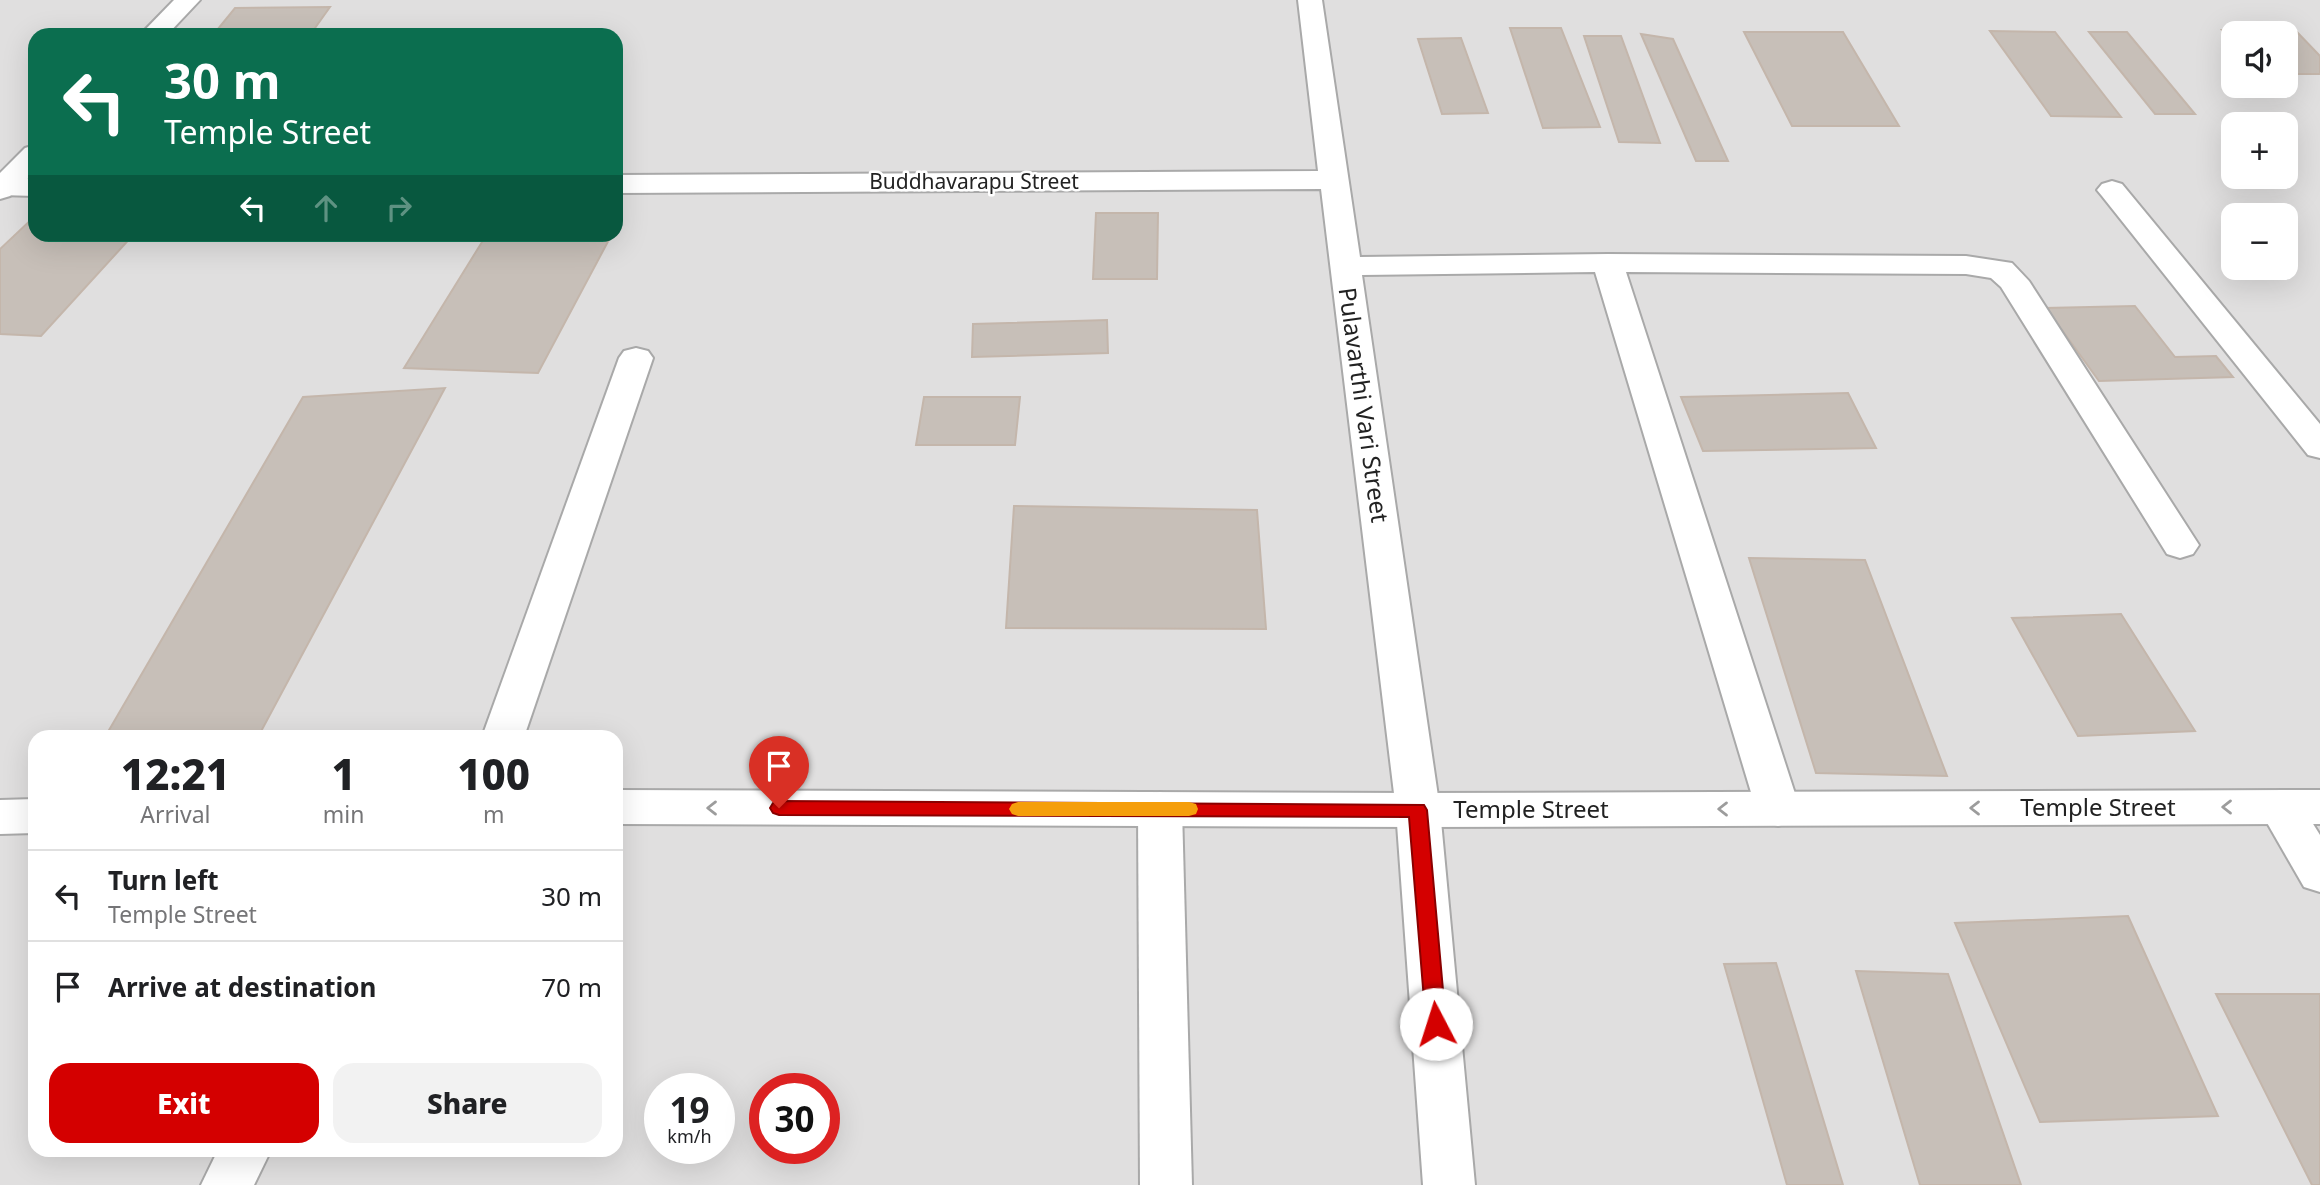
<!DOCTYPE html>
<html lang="en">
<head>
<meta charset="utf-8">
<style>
	body { margin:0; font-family:"Noto Sans",sans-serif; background:#f2f2f2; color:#202124; height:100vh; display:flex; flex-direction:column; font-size:26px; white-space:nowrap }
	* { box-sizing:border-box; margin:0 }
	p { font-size:23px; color:#757577 }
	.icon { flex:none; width:38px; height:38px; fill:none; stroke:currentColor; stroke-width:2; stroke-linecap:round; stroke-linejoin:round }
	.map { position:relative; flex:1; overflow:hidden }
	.drawer { position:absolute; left:28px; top:730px; width:595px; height:427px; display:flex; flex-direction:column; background:#fff; border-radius:21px; box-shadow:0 7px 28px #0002 }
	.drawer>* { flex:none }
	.guide { position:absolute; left:28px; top:28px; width:595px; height:214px; border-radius:21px; box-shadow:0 7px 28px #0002; background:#0b6e4f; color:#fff; overflow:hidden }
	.controls { position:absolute; left:2221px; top:21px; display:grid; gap:14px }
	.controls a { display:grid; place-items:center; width:77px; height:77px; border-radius:14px; background:#fff; box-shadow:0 7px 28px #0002; font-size:35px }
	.speed { position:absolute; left:644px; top:1073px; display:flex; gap:14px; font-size:35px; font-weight:700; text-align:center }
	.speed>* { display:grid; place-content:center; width:91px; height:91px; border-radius:50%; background:#fff; box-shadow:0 7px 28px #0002; line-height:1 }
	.speed small { font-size:18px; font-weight:400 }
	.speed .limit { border:10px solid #d22; background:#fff; color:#111 }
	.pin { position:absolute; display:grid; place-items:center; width:60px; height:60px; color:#fff; margin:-72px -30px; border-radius:50% 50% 50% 0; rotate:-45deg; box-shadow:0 0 7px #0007 }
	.pin .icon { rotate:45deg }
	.me { position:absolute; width:77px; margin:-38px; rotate:355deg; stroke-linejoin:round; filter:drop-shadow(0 0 5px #0008) }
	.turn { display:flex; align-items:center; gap:24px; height:147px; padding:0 21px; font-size:32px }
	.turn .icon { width:91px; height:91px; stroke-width:2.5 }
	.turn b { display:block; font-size:49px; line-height:60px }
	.lanes { display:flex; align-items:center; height:66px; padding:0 21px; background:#0003; justify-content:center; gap:35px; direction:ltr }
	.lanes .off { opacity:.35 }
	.eta { display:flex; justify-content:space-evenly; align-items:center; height:119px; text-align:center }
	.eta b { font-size:42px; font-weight:800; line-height:49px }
	.action { display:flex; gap:14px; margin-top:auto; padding:14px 21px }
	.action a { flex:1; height:80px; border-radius:21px; background:#d40000; color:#fff; font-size:28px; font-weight:800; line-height:80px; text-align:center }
	.action a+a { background:#f2f2f2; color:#202124 }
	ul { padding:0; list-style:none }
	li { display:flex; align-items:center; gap:21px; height:91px; padding:0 21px; border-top:2px solid #e0e0e0 }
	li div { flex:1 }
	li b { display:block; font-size:26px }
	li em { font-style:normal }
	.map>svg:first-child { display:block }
</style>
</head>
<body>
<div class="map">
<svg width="2320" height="1185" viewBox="0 0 2320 1185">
	<rect width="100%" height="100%" fill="#f2efe9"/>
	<path fill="#e0dfdf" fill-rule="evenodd" d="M0,0H2320V1185H0ZM2233,33H2286V86H2233ZM35,35H616V234H35ZM2233,124H2286V177H2233ZM2233,215H2286V268H2233ZM35,737H616V1150H35ZM660,1088H719V1148H660ZM765,1088H824V1148H765Z"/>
	<g fill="#c7bfb8" stroke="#c4b6ab" stroke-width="2">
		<path d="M330,7L310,35H213L235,8Z"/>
		<path d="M1510,28H1561L1600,127L1543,128Z"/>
		<path d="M2222,30L2297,32L2320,56V74H2286V33H2233V43Z"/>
		<path d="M1990,31L2055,32L2121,117L2051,116Z"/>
		<path d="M1744,32H1843L1899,126H1792Z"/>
		<path d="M2089,32H2127L2195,114H2155Z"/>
		<path d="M1641,34L1673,39L1728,161H1696Z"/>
		<path d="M1584,36H1621L1660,143L1619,142Z"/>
		<path d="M1461,38L1488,113L1442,114L1418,39Z"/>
		<path d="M1096,213H1158L1157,279H1093Z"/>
		<path d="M35,216V234H134L41,336L0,334V249Z"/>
		<path d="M487,234H612L538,373L404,368Z"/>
		<path d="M2135,306L2175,357L2216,356L2233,377L2099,381L2046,308Z"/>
		<path d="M1107,320L1108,353L972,357L973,324Z"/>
		<path d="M445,388L258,737H105L303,397Z"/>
		<path d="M1848,393L1876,448L1703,451L1681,397Z"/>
		<path d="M924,397H1020L1015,445H916Z"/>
		<path d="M1014,506L1257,510L1266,629L1006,628Z"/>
		<path d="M1749,558L1865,560L1947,776L1816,773Z"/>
		<path d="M2121,614L2195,731L2078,736L2012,618Z"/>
		<path d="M2128,916L2218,1116L2040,1122L1955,923Z"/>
		<path d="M1776,963L1843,1185H1787L1724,964Z"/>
		<path d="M1856,971L1948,974L2021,1185H1920Z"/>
		<path d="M2216,994H2320V1185H2312Z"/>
	</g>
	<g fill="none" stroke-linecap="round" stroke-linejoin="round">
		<g stroke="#a9a9a9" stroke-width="4">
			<g id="minor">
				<path d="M1298,0H1322L1360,257L1608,254L1966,256L2012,263L2029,281L2199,545L2193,554L2180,558L2167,554L2001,287L1991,278L1966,274L1626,272L1800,809L1793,821L1778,826L1763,821L1756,809L1595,272L1362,275L1440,810L1475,1185H1423L1396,810L1321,189L616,193V175L1318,171Z"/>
				<path d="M35,178V196L0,195V179Z"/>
				<path d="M2112,181L2122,184L2320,424V458L2308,455L2102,196L2097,190L2102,184Z"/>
				<path d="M636,348L648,351L653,358L524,737H482L619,358L624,351Z"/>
				<path d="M2280,790L2295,795L2320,835V892L2304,887L2258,807L2265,795Z"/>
				<path d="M1160,792L1175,797L1182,809L1192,1185H1140L1138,809L1145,797Z"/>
				<path d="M218,1150H271L254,1185H201Z"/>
			</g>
		</g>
		<g stroke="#a9a9a9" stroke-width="4">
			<g id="tertiary">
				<path d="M174,0H200L167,35H140Z"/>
				<path d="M35,145V171L10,196L0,199V173L25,148Z"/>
				<path d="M616,790L1418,793L2320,790V824L1418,827L616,824Z"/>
				<path d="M35,799V833L0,834V800Z"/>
			</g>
		</g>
		<use href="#minor" fill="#fff" fill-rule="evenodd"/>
		<use href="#tertiary" fill="#fff" fill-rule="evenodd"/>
	</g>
	<defs><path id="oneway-chevron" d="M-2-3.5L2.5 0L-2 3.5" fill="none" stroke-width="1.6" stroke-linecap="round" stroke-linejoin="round" transform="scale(1.75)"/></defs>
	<g stroke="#9c9c9c">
		<use href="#oneway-chevron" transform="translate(2227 807) rotate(180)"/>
		<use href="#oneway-chevron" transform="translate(712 808) rotate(-180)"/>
		<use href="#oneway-chevron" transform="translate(1975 808) rotate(180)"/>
		<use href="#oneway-chevron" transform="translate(1723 809) rotate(180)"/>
	</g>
	<path fill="#d40000" stroke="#8a0000" stroke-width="2" d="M779,801L1424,805L1427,810L1446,1024L1443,1030L1436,1033L1429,1030L1426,1024L1409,817L779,815L773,813L770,808L773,803Z"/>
	<path fill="#f59e0b" d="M1018,802H1189L1196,804L1198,809L1196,814L1189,816H1018L1012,814L1009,809L1012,804Z"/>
	<g text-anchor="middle" stroke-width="5" stroke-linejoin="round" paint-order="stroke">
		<g font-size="21" fill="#222" stroke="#fff">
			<text x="974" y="189">Buddhavarapu Street</text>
		</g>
		<g font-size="24" fill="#222" stroke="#fff">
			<text transform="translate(1363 405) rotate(82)" y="8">Pulavarthi Vari Street</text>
			<text x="2098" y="816">Temple Street</text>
			<text x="1531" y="818">Temple Street</text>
		</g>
	</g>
</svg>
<div class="controls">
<a><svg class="icon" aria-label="sound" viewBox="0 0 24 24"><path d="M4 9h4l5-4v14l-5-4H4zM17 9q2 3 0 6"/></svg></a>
<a>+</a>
<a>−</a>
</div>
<div class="speed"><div>19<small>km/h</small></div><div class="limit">30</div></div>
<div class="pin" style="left:779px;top:808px;background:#d93025"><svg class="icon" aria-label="arrive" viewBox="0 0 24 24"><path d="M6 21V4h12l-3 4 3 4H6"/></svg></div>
<svg class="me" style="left:1436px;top:1024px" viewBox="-20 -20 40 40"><circle r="19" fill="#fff"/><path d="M0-13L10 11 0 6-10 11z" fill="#d40000"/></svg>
<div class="guide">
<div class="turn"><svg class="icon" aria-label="left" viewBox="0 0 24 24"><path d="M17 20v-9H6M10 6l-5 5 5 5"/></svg><div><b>30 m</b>Temple Street</div></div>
<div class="lanes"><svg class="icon" aria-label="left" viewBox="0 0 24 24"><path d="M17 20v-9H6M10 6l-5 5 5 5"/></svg><svg class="icon off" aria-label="ahead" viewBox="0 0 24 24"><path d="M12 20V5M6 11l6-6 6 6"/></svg><svg class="icon off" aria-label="right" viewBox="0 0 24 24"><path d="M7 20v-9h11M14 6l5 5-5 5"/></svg></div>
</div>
<section class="drawer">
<div class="eta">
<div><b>12:21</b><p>Arrival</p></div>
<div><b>1</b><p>min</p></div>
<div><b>100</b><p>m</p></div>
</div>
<ul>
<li><svg class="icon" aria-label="left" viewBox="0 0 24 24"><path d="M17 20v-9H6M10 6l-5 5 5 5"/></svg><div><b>Turn left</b><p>Temple Street</p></div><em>30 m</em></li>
<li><svg class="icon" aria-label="arrive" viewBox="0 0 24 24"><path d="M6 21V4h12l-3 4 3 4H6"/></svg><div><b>Arrive at destination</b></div><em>70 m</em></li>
</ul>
<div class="action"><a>Exit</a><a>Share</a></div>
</section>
</div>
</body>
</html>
